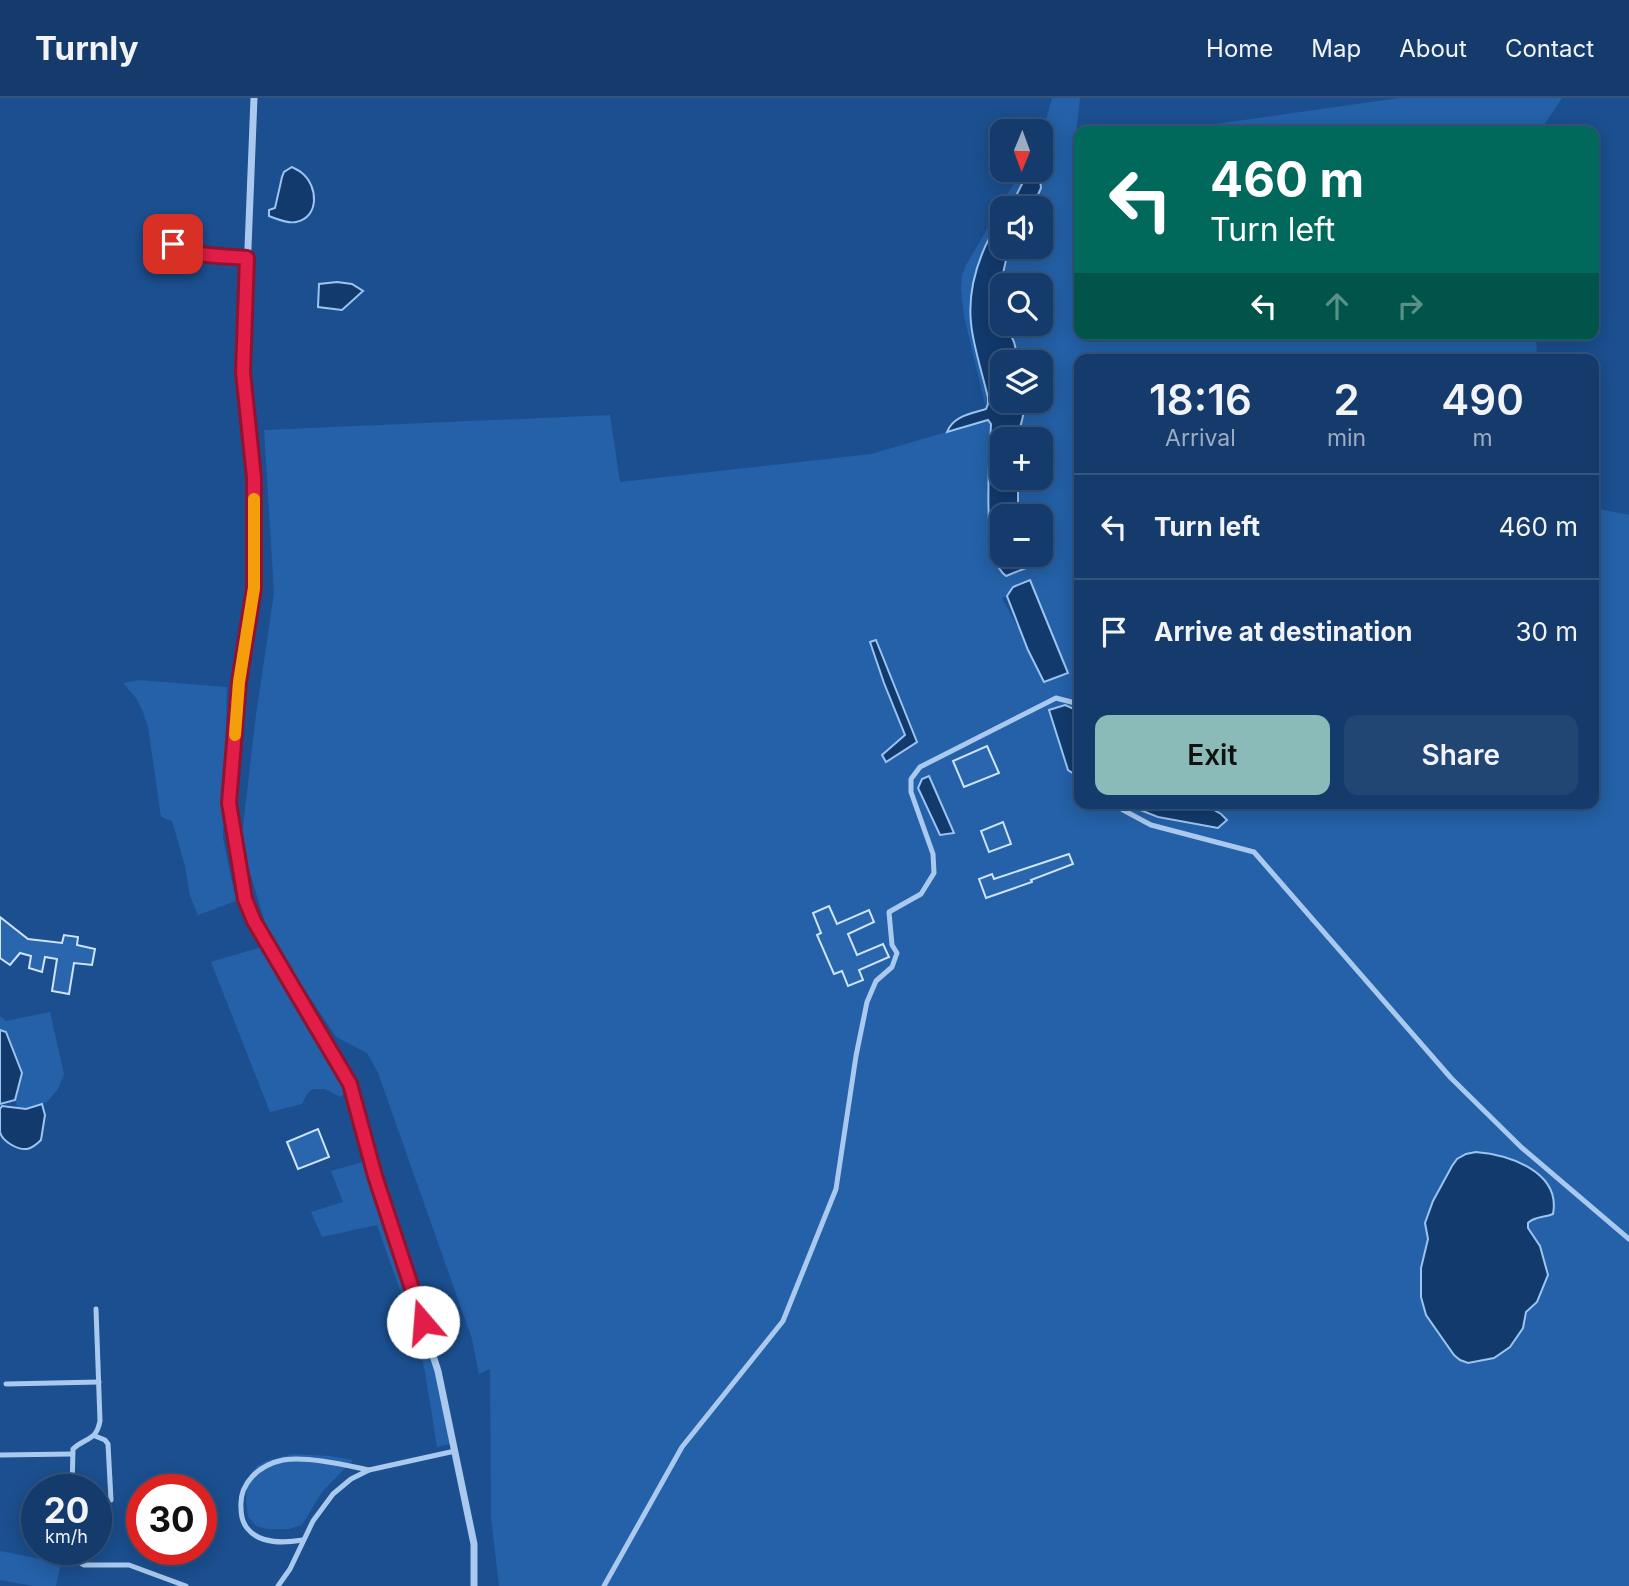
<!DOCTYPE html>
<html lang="en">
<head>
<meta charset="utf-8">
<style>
	body { margin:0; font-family:Inter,sans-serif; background:#214673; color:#f1f3f6; height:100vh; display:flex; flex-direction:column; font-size:26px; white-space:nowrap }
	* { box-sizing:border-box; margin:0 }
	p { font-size:23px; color:#9dadc1 }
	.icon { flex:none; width:38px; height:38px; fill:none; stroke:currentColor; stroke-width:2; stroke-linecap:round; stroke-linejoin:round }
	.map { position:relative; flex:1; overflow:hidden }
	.details { position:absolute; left:1074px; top:256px; width:525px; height:455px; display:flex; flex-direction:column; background:#143b6b; border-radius:14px; box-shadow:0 4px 18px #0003,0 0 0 2px #33557e }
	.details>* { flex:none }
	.guide { position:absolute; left:1074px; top:28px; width:525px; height:214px; border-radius:14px; box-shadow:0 4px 18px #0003,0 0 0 2px #33557e; background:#00695c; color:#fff; overflow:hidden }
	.needle { width:46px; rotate:181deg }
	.fabs { position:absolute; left:990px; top:21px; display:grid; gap:14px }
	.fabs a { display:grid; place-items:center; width:63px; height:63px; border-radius:14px; background:#143b6b; box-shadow:0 4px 18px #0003,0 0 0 2px #33557e; font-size:35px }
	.speed { position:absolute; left:21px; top:1376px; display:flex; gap:14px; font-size:35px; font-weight:700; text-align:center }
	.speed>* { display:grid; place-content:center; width:91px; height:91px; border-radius:50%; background:#143b6b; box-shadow:0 4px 18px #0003,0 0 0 2px #33557e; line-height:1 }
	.speed small { font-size:18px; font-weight:400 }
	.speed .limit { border:10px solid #d22; background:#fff; color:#111 }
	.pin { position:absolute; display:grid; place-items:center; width:60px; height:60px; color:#fff; margin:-30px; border-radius:14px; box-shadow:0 4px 10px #0006 }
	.me { position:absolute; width:77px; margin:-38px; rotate:342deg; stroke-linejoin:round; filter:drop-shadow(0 0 5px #0008) }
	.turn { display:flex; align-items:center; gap:24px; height:147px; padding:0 21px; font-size:32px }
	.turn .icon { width:91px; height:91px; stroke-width:2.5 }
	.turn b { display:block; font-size:49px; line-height:60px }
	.lanes { display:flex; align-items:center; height:66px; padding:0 21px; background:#0003; justify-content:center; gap:35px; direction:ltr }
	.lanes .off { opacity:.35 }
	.eta { display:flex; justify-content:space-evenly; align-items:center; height:119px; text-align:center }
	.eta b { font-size:42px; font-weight:600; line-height:49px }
	.action { display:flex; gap:14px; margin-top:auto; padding:14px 21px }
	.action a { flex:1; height:80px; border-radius:14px; background:#8bbbb9; color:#111; font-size:28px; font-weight:600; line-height:80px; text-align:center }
	.action a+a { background:#214673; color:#f1f3f6 }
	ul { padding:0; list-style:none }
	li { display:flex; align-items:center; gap:21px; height:105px; padding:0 21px; border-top:2px solid #33557e }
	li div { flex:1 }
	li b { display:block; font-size:26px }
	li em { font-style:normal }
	header { display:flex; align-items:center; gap:42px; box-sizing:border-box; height:98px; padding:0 35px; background:#143b6b; border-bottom:2px solid #33557e }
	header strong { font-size:33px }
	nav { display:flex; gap:38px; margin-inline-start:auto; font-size:24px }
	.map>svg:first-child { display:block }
</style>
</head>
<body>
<header>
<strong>Turnly</strong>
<nav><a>Home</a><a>Map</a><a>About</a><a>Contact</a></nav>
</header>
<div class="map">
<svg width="1629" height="1488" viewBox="0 0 1629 1488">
	<rect width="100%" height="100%" fill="#1b4f8f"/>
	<g fill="#2461a8" fill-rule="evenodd">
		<path d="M1052,0H1080L1076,36L1072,46H1080V236H1536L1537,261H1080V705H1594V410L1629,417V1488H499L491,1420L490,1271L479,1276L472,1241L378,975L367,955L336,939L269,838L241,745L256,617L274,495L264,332L610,317L620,384L871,356L988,322L991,326L988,412L994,458L1026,470L1024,457H1041V418H1018V380H1041V341H1018C1019,327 1026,317 1024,303H1041V264H1019L1014,244L1006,226H1041V187H1003V213L1001,184L1009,149H1041V110H1032L1041,90L1029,72L1017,96L1007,110H1003V116C984,149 966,185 971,225C973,248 983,276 988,300V306L986,311L964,218L961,192L962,177L966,167L1022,72H1041V33L1046,22ZM1030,483L1068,575L1047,583L1002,500L1007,498L1013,489Z"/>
		<path d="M1399,0H1562L1540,33H1166Z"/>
		<path d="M139,582L227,589L223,740L236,803L198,817L190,798L185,768L172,723L161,719L148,629L143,614L136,600L123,585Z"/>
		<path d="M261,849L343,990L345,995L340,999L325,991H312L307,996L302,1006L270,1014L211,864Z"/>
		<path d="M50,914L64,976L58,991L47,1004L26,1011L17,1009L15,1002L22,975L7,934L0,932V918L6,923Z"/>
		<path d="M369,1062L442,1287L451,1346L437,1349L425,1274L417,1240L377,1127L322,1139L311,1114L343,1104L331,1073Z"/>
		<path d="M293,1356L330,1358L353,1362L322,1394L302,1427L289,1431H267L256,1428L248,1419L246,1403L247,1382L257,1368L266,1363Z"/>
		<path d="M0,1453L61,1465L56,1488H33L0,1482Z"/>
	</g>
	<g fill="#123a6d" stroke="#9cc4f0" stroke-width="2">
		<path d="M292,69C295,71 299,72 302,75C318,88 320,119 296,124C288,126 277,121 269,118V112L275,110L282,79L284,74Z"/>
		<path d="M1029,72L1040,81L1041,90L1032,110H1007L1017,96Z"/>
		<path d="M1003,116V149H1009L1001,184L1003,226H1006L1014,244L1019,264H1003V303H1024C1026,317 1019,327 1018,341H1003V380H1018V418H1003V457H1024L1026,470L1006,478C980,460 990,356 991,326L988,322L947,334C953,318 970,316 986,311L988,306V300C983,277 973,248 971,225C967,186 983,147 1003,116Z"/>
		<path d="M337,184L352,186L363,193L342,212L318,209L319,186Z"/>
		<path d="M1030,482L1068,575L1044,584L1028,552L1007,498L1013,489Z"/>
		<path d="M876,542L917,644L886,664L882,657L905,637L884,585L870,544Z"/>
		<path d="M1065,607L1074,611L1080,627V675L1074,676L1068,672L1049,612Z"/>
		<path d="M929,678L954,735L940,737L918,690L922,681Z"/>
		<path d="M1128,705H1202L1221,716L1227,722L1218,730L1158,719L1130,708Z"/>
		<path d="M0,932L6,934L22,975L15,1002L0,1006Z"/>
		<path d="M42,1006L45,1017L41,1042C37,1046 32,1050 27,1051C17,1052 2,1043 0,1034C0,1027 0,1018 0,1011L2,1008L26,1011Z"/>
		<path d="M1476,1054C1510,1057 1561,1074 1553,1116C1544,1120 1535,1118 1528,1125V1130L1540,1148L1548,1177L1537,1204L1526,1214L1523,1230L1510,1249L1494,1260L1468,1265L1460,1262L1454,1257L1426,1217L1421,1199V1170L1428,1141L1425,1125L1433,1103L1452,1068L1457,1061L1466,1056Z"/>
	</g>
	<g fill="#2a66ad" stroke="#cfe3fa" stroke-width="2">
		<path d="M987,648L999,675L964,689L953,663Z"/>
		<path d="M1003,724L1011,746L989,754L981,733Z"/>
		<path d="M1069,756L1073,766L1031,782L1032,784L986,800L979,781L992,776L994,781Z"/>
		<path d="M829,808L837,826L869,812L874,824L848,836L857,857L883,846L889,859L859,872L863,882L848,888L842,873L834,876L817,837L821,835L813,815Z"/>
		<path d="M0,819L28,841L62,845L64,837L78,839L77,847L95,851L92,867L74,865L69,896L52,893L57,861L45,859L42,874L29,870L31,858L20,855L10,867L0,860Z"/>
		<path d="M318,1031L329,1059L298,1071L287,1044Z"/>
	</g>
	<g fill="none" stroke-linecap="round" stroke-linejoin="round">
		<g stroke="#a9c9ee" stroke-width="5">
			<path d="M165,139L180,152L195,155L248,160"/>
			<path d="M1117,705L1123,712L1151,727L1254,754L1451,980L1521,1049L1629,1141"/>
			<path d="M6,1286L99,1284"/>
			<path d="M95,1338L105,1342L108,1346L111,1402"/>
			<path d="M0,1357L72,1356"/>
			<path d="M72,1391L73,1351C85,1339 96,1344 100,1323L96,1211"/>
			<path d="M303,1442C285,1445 260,1447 247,1430C243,1425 241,1417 241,1410C239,1385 259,1367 283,1362C307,1358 345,1367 369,1372"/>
			<path d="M73,1451C74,1459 76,1463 84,1467H129L186,1488"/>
			<path d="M278,1488L290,1471L313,1423L333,1396L351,1381L369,1372L455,1353"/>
			<path d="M604,1488L682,1349L783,1223L836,1091L856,958L867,904L876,883L892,869L897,855L892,847L889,814L921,796L934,775L933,756L911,694V681L920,669L1056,600L1079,606L1080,609"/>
		</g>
		<path stroke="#a9c9ee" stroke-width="7" d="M254,0L243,274L254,380V490L239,584L229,705L245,801L254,823L350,986L375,1078L438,1273L474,1446V1488"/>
	</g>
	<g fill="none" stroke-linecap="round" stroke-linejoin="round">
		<g stroke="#92132f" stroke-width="18">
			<path id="route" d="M173,146C191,159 225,158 247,160L243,274L254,380V490L239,584L229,705L245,801L254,823L350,986L375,1078L423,1224"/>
		</g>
		<use href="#route" stroke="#e11d48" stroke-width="12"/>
		<path stroke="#f59e0b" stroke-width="12" d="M235,637L239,584L254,490V401"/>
	</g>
</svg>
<div class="fabs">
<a><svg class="needle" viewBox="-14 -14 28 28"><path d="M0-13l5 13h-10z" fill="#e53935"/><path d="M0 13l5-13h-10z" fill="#9dadc1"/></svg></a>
<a><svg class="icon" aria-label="sound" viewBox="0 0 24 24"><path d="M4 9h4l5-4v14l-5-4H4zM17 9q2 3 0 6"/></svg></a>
<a><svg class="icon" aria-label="search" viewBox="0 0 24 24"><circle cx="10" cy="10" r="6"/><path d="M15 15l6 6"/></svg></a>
<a><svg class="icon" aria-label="layers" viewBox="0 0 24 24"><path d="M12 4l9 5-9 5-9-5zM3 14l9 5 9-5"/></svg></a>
<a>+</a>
<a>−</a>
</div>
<div class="speed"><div>20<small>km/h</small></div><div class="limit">30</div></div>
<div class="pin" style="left:173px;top:146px;background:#d93025"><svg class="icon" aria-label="arrive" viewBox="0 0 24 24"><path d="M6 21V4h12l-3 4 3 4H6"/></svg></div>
<svg class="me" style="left:423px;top:1224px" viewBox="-20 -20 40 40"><circle r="19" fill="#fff"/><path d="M0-13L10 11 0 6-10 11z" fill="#e11d48"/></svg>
<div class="guide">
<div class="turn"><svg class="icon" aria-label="left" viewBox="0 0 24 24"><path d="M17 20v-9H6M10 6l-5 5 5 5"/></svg><div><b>460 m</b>Turn left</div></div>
<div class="lanes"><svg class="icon" aria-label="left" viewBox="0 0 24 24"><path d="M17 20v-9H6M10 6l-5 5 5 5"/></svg><svg class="icon off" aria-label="ahead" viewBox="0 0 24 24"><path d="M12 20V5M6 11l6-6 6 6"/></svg><svg class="icon off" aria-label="right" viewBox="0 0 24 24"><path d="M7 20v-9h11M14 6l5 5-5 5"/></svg></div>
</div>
<section class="details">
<div class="eta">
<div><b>18:16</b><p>Arrival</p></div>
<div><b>2</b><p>min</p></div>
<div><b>490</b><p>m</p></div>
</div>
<ul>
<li><svg class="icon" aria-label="left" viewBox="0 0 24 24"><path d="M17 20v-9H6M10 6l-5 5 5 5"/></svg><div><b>Turn left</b></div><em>460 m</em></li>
<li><svg class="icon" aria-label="arrive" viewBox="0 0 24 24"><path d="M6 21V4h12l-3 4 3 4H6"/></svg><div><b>Arrive at destination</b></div><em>30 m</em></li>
</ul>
<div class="action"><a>Exit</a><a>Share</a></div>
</section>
</div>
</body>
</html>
